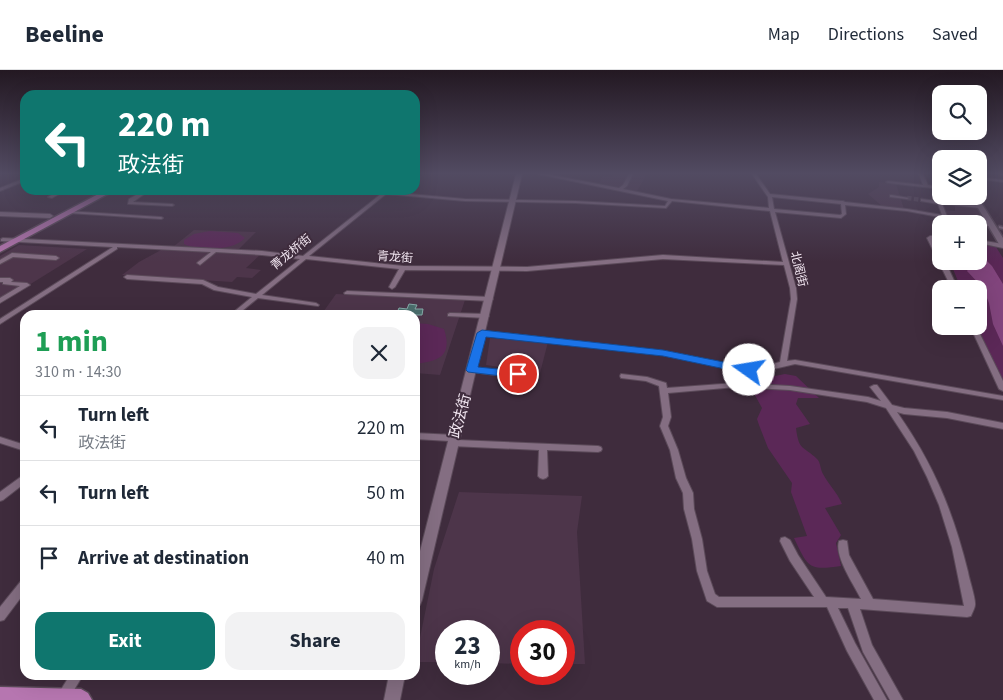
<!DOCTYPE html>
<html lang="en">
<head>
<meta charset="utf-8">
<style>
	body { margin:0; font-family:"Source Sans 3","Noto Sans SC",sans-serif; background:#f2f2f3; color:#1f2937; height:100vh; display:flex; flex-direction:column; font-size:19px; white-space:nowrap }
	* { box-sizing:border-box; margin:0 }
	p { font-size:16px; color:#747a83 }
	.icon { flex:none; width:28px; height:28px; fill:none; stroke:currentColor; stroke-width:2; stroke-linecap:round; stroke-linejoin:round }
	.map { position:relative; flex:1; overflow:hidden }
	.drawer { position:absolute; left:20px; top:240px; width:400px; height:370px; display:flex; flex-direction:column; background:#fff; border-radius:15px; box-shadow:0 5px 20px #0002 }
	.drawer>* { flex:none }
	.banner { position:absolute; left:20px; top:20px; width:400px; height:105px; border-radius:15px; box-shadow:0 5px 20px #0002; background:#0f766e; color:#fff; overflow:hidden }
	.buttons { position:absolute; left:932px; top:15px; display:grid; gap:10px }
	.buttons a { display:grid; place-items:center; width:55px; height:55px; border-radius:10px; background:#fff; box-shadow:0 5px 20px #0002; font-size:25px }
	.speed { position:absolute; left:435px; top:550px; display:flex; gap:10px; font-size:25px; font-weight:700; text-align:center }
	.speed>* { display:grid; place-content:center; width:65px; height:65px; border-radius:50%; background:#fff; box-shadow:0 5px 20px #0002; line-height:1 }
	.speed small { font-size:12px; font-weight:400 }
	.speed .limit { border:8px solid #d22; background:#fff; color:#111 }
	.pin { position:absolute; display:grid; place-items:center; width:42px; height:42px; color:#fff; margin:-21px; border:2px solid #fff; border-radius:50%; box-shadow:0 1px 5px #0007 }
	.me { position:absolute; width:55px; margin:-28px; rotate:283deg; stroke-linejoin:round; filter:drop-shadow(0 0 4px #0008) }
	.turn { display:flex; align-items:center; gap:18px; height:105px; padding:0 15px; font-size:22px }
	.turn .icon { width:65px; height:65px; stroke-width:2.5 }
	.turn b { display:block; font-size:35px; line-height:42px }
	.round { display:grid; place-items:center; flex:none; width:52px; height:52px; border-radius:15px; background:#f2f2f3 }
	.head { display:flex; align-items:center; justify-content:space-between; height:85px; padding:0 15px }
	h1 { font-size:30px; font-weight:700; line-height:38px; color:#1e9e55 }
	.button { display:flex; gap:10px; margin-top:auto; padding:10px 15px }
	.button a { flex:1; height:58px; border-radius:15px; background:#0f766e; color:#fff; font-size:20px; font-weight:700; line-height:58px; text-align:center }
	.button a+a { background:#f2f2f3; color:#1f2937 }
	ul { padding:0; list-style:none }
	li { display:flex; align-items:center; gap:15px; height:65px; padding:0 15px; border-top:1px solid #e0e1e3 }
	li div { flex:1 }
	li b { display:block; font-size:19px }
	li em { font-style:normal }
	header { display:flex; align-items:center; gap:30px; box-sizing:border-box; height:70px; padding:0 25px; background:#fff; border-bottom:1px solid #e0e1e3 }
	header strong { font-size:24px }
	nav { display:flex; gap:28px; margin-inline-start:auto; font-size:18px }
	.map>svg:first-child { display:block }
</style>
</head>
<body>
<header>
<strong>Beeline</strong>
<nav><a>Map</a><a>Directions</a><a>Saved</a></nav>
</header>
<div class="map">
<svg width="1003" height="630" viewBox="0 0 1003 630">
	<rect width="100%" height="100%" fill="#3f2c3d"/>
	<g fill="#4d354a">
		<path d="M614,104H647L637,121L599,113L603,106L612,107Z"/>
		<path d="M879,112L896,114L904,139L882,136L868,124L879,117Z"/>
		<path d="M955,135L976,138L983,148L974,150L948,146L944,140L955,141Z"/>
		<path d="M194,160L256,162L238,180L173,177Z"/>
		<path d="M19,175L87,179L0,233V186Z"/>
		<path d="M161,180L260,185L246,198L261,200L252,208L237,207L232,212L122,205L139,192Z"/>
		<path d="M336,224L465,230L440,305L415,303V245H321Z"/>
		<path d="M490,268L548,272L540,303L486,295Z"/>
		<path d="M459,422L582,426L577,462L585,594H564V561H521V594L489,593V561H446V592H415L434,499Z"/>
	</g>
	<g fill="#5b2857">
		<path d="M210,161L238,163L245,168C234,181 198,181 184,174V170L194,164Z"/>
		<path d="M979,174L996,177L1003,188V313L976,256H979V219H960C959,209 952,201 951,191H979Z"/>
		<path d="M415,253L428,254L444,259C453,287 438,291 415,294Z"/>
		<path d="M785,304L796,306L819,328H798L796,334L810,354L796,358C799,382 803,375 817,389C821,393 820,399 823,404C829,415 837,422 842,434L825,438L841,465L836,473L841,496C808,501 808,497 794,468L807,466L791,422L792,413L768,378L759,355L757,349L762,338L746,309L747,306L759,309Z"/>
	</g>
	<path fill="#82457d" d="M979,183L992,196L1003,214V286V276L993,254L989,233L983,218L967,201L970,197L968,191H979Z"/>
	<path fill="#4a6d6c" stroke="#85aaa8" d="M409,234L417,235L415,239H423L422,245H396L399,238L407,239Z"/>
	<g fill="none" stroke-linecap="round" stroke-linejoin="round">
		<path stroke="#5a4858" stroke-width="4.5" stroke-dasharray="4.5 2.5" stroke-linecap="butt" d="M907,128L923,130"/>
		<g stroke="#5b4a59" stroke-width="3">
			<path id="pedestrian" d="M999,156L1003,157V159L999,158Z"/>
		</g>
		<g stroke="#5b4a59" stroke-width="2">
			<g id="minor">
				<path d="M538,104H546L619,118L623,115L629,104H633L627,116L623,119L671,129L769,138L768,127L752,104H756L770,124L841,131H843L845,132L907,139L942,145L938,134L921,131V129L982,136V138H980L942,134L947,146L992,155H994V157L907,141L845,135L846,144L841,148L775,142L796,218L797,229L787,291L795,290L1003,326V330L795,294L761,302H749L663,285L482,265L479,263L482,261L663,281L749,298L761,297L780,292L791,229L790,218L784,195L663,189L527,201L405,200L395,217L392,219L389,217L399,199L306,189L262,225L316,233L319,235L318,236L258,228L237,245H230L252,227L214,220L202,214L127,209L124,207L127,205L203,210L218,217L256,224L300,189L262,185L216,182L200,195L197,193L198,192L211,182L117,177V179L0,254V249L113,177L1,171V169L3,168L262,181L303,186L381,124L352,121L350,120L384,122L388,120V122L465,129L575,131L665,136L668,131ZM386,124L465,131L575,133L666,138L672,131L770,141L783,192L663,185L527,197L403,196L309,186ZM772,127L841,134L842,144L840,145L774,139Z"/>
				<path d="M919,104H923L928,115L941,117V119L888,113L886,112L888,111L923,115Z"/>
				<path d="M1000,104H1003V105H1001Z"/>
				<path d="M979,107L1003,110V112L979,109Z"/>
				<path d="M25,108V111L0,121V118Z"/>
				<path d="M61,120H66L52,128L48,127Z"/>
				<path d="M145,120H150L133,132L172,134L174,135L172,136L128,134L129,129Z"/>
				<path d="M892,125L909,128L907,129L890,127V125Z"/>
				<path d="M67,141L161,147L163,148L161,149L69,143H67Z"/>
				<path d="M941,165V168L933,169L941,185V191H945L958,219H952L927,168L930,166Z"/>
				<path d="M979,170L1003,174V178L979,173Z"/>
				<path d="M12,183L56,186L59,188L56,190L13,187L0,194V190Z"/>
				<path d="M0,208H10L13,210L11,212L27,213L30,215L0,233V228L20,216L3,214V212H0Z"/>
				<path d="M347,221L490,227L493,229L490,231L345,224L344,223Z"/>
				<path d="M450,243L486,244L489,246L486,248L448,246V244Z"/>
				<path d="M970,256H976L1003,311V321L999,319Z"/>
				<path d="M469,298L503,302L534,303L538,305L534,307L503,306L472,302H469L468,300Z"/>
				<path d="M621,304L647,307L666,313L667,318L736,313L790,316L868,327L881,331L870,317L874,315H877L892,335L904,338L947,342L1003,353V359L947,348L904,344L897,342C933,393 953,441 968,502C969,509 976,529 975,535C975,538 972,543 971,546L967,547L860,539L872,575L903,630H890L863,582L848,538H838L855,573L887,630H874L847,581L827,537H717L707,531L697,501L692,469L684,439L683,423L676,408L670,380L660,356L663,347L659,316L646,311L621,308L620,306ZM736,317L790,320L867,332L886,338L914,381L927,407L939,435L952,477L964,536L873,529L849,485L847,471L843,470L839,471C834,486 854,515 861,529L826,527L798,485L790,470L785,467L781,468L780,471L790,491L814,527H719L715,524L707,501L702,469L694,439L693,423L686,408L678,380L668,356L671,347L668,323Z"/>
				<path d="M415,363L454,365L457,366L458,368L457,370L598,376L601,377L602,379L601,381L598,382L547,380L548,406L546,408L543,409L540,408L538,406L539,380L452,376L449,375L448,373L450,371L415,369Z"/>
				<path d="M0,367L25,375V381L0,373Z"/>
				<path d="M25,405V413L3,430L0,431V422L22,406Z"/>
				<path d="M25,509V522L4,550L0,551V537L21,511Z"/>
				<path d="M70,605H83L68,630H58L57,626Z"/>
			</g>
		</g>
		<g stroke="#5b4a59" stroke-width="2">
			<g id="tertiary">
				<path d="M516,104H522L422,530L420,535L415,537V501Z"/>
				<path d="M0,142L50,144L53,146L50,148L0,146Z"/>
				<path d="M389,605H405L400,630H384Z"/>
			</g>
		</g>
		<g stroke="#5b4a59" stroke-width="3">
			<path id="secondary" d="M971,126H977L1003,168V176L999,174Z"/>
		</g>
		<g stroke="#5b4a59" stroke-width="3">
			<g id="primary">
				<path d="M106,120H115L0,182V176Z"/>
				<path d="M0,617L81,619L88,623L92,630H0Z"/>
			</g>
		</g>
		<use href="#pedestrian" fill="#846e82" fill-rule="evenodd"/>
		<use href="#minor" fill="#846e82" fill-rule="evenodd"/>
		<use href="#tertiary" fill="#846e82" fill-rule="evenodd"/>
		<use href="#secondary" fill="#846e82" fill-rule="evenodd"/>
		<use href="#primary" fill="#b676b0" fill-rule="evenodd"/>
	</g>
	<linearGradient id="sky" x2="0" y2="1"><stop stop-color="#231822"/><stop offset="0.54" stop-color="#524b62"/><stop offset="1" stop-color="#524b62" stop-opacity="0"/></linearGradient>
	<rect width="1003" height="192" fill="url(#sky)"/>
	<path fill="#1a73e8" stroke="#114b97" d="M482,260L663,280L749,297L754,300L749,304L663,286L486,267L478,297L518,301L524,304L518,308L468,302L466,300L477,263Z"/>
	<g text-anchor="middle" stroke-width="4" stroke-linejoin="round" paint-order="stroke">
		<g font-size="12" fill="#f1e5f0" stroke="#3f2c3d">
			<text transform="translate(291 182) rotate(-39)" y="4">青龙桥街</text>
			<text transform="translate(395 187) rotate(4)" y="4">青龙街</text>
			<text transform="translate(799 199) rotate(76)" y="4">北阁街</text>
		</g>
		<g font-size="15" fill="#f1e5f0" stroke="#3f2c3d">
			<text transform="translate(460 346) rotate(-75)" y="5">政法街</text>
		</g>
	</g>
</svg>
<div class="buttons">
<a><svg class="icon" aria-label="search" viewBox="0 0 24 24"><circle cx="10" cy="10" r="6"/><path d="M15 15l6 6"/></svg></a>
<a><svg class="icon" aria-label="layers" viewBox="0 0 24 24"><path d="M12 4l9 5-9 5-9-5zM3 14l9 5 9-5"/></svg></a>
<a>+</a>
<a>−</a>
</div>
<div class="speed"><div>23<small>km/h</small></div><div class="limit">30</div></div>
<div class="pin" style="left:518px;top:304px;background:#d93025"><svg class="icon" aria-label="arrive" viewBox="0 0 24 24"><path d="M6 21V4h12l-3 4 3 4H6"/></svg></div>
<svg class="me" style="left:749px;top:300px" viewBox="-20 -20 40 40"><circle r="19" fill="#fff"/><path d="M0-13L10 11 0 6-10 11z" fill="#1a73e8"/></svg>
<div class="banner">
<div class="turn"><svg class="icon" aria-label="left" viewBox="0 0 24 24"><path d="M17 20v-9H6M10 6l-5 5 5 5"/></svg><div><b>220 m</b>政法街</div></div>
</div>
<section class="drawer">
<div class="head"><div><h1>1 min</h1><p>310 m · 14:30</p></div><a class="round"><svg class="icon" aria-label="close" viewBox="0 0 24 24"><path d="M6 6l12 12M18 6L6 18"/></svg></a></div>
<ul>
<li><svg class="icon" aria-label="left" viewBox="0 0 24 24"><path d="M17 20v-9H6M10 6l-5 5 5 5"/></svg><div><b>Turn left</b><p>政法街</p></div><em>220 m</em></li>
<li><svg class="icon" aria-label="left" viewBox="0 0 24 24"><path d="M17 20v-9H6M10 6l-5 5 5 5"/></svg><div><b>Turn left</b></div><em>50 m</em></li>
<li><svg class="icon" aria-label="arrive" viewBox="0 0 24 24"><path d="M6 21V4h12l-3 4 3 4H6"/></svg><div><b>Arrive at destination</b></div><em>40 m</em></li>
</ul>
<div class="button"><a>Exit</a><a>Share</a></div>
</section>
</div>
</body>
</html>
